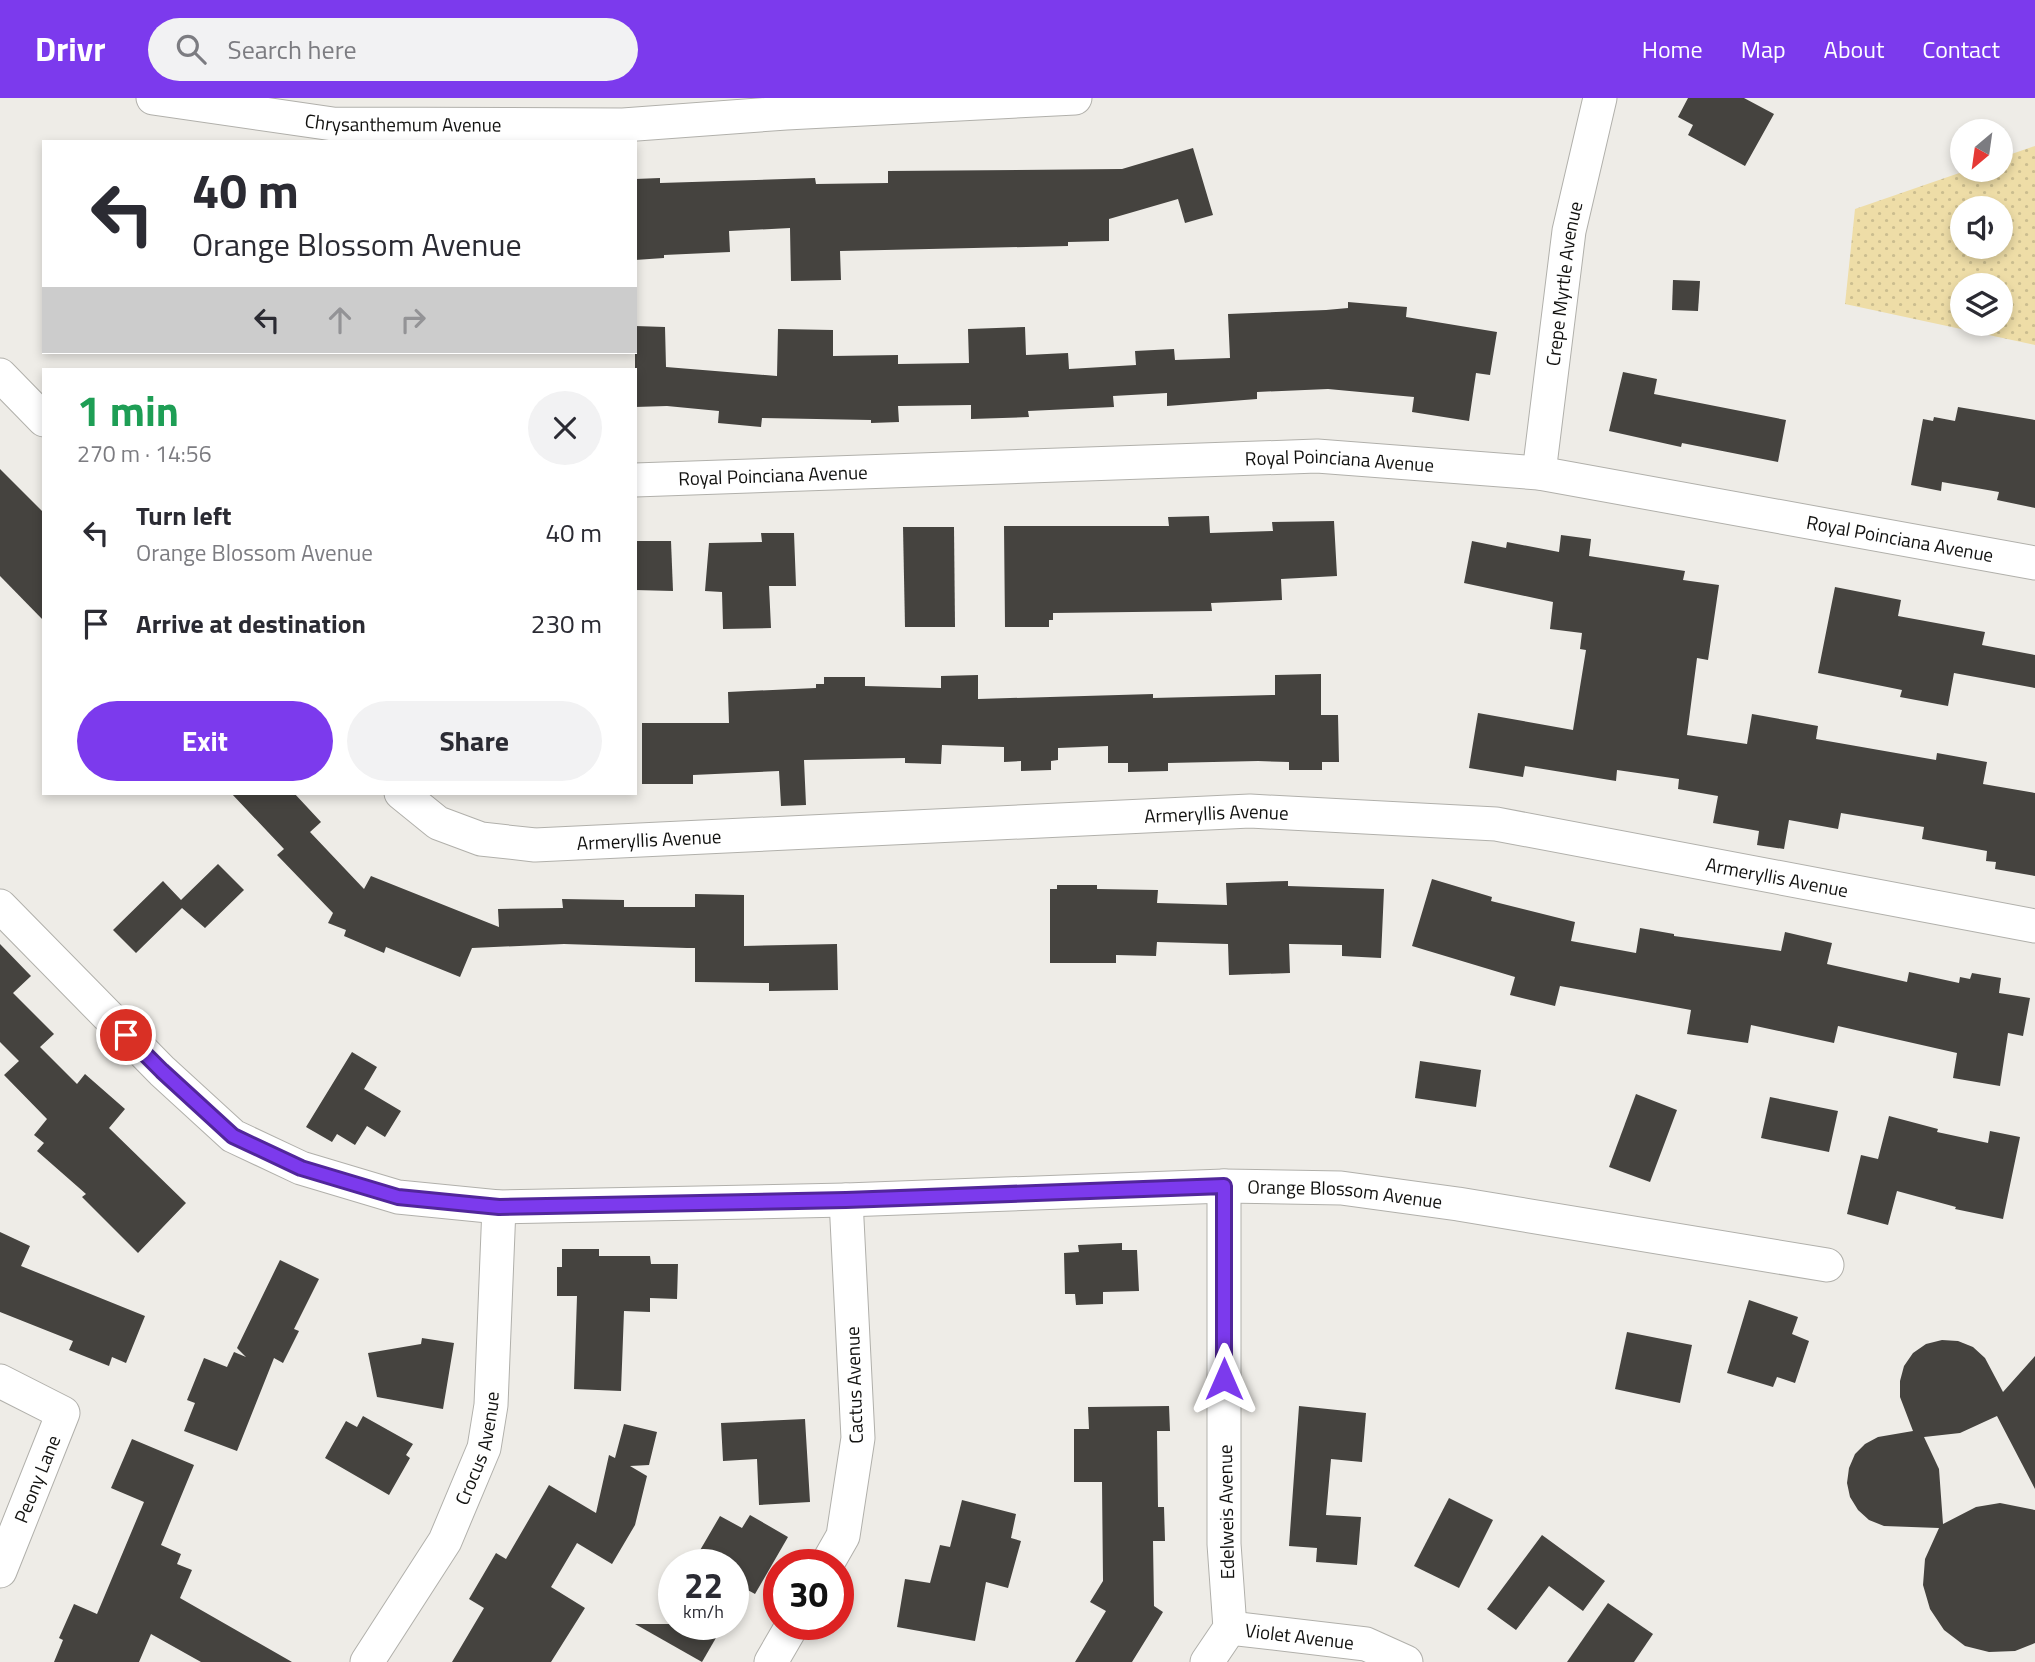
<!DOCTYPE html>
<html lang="en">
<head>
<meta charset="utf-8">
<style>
	body { margin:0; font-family:"Titillium Web",sans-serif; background:#f2f2f3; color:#2b2b33; height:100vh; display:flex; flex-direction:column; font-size:26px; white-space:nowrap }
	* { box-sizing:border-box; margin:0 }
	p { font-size:23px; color:#7c7c81 }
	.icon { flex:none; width:38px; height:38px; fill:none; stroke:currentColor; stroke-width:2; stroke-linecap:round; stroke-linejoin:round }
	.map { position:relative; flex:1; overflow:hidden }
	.sheet { position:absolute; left:42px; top:270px; width:595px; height:427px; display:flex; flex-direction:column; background:#fff; border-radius:0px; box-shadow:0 4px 10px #0003 }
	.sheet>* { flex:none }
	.hud { position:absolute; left:42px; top:42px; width:595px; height:214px; border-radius:0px; box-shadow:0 4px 10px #0003; background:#fff; color:#2b2b33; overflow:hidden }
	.needle { width:46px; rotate:209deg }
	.buttons { position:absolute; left:1950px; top:21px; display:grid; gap:14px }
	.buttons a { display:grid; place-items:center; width:63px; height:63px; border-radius:50%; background:#fff; box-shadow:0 4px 10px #0003; font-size:35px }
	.speed { position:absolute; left:658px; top:1451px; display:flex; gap:14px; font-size:35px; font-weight:700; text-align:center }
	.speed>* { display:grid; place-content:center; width:91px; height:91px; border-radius:50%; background:#fff; box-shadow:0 4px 10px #0003; line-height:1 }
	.speed small { font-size:18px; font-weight:400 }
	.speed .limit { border:10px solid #d22; background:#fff; color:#111 }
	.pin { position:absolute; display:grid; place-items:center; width:60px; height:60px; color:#fff; margin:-30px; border:4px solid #fff; border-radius:50%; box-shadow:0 2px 7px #0007 }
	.me { position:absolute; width:77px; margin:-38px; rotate:0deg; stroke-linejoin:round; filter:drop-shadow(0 0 5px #0008) }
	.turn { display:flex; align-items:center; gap:24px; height:147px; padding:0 35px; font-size:32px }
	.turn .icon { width:91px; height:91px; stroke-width:2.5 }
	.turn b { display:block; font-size:49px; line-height:60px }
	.lanes { display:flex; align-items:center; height:66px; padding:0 35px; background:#0003; justify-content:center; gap:35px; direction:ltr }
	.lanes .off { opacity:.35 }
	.round { display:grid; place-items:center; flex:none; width:74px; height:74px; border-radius:37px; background:#f2f2f3 }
	.headline { display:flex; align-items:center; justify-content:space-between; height:119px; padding:0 35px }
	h1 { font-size:42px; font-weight:700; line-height:52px; color:#1e9e55 }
	.cta { display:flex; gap:14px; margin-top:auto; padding:14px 35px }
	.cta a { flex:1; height:80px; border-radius:42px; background:#7c3aed; color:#fff; font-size:28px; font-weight:700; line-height:80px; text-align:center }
	.cta a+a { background:#f2f2f3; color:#2b2b33 }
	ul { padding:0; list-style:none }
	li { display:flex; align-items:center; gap:21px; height:91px; padding:0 35px }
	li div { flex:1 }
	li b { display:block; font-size:26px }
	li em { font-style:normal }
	header { display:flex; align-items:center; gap:42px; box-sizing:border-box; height:98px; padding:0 35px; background:#7c3aed; color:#fff }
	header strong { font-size:33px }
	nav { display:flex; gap:38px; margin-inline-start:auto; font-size:24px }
	.search { width:490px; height:63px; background:#f2f2f3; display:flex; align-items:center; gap:18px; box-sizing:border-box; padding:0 24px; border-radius:38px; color:#7c7c81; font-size:26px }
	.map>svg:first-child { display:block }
</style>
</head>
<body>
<header>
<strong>Drivr</strong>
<div class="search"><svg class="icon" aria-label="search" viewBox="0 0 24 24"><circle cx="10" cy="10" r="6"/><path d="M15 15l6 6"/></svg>Search here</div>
<nav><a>Home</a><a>Map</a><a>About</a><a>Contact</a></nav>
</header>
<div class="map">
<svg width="2035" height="1564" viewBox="0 0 2035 1564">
	<defs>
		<pattern id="park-dots" width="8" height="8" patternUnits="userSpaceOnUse" patternTransform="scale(1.75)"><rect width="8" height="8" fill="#eedda7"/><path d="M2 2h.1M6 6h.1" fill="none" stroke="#cbbd8f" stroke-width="1.8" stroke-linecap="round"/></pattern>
	</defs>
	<rect width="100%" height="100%" fill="#eeece7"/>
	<path fill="url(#park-dots)" fill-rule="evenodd" d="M2035,48V247L1845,206L1855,111L1968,72H2000V60ZM1962,110H2000V149H1962ZM1962,187H2000V226H1962Z"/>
	<g fill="#45433f">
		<path d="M1688,0H1744L1774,16L1745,68L1688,37L1693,27L1678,19Z"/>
		<path d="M1193,50L1213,117L1185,125L1178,101L1109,121V143L1068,144V148L840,153L841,182L791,183L790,130L729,133L730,154L664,157V160L635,162V81L660,80V85L815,80L816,86L888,85V73L1122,71Z"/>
		<path d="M1673,182L1700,183L1698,213L1672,212Z"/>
		<path d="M1348,204L1407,209L1406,219L1497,234L1490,277L1476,275L1469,323L1412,314L1414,299L1328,291L1257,294V301L1167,308V295L1113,298L1114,309L1028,313L1029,319L971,321V307L898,308L899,324L871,325V322L762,320L761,329L718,325L719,313L667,308L635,309V228L665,229L666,269L777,278L778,231L833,232V258L898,257V266L969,265L968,231L1025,229L1026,257L1068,255L1069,271L1136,267L1135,253L1174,251L1175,262L1230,260L1228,216L1326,212L1348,210Z"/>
		<path d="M1623,274L1657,281L1654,296L1786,322L1778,364L1682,345L1681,349L1609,333Z"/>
		<path d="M1958,309L2035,322V410L1997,402L1999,394L1942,384L1941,393L1911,387L1923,321L1933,323L1934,319L1955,323Z"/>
		<path d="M0,371L44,415V523L0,478Z"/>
		<path d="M1209,418L1210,435L1273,433L1272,424L1334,423L1337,478L1281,481L1282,502L1211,505L1212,513L1053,515V522H1049V529H1005L1004,428H1169L1168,419Z"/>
		<path d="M903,429H954L955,529H905Z"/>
		<path d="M761,435H794L796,488H769L771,530L723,531L722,494L705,493L709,445L762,444Z"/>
		<path d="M1561,437L1591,441L1589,458L1685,473L1683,482L1719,487L1708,562L1697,560L1687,637L1747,646L1752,616L1818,628L1816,641L1936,662L1937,655L1987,664L1983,686L2035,695V778L1995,771L1996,764L1986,763L1987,753L1922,741L1924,729L1841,715L1838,731L1789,722L1784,751L1757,747L1759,733L1713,725L1718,698L1678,691L1679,681L1617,672L1616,683L1525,668L1523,679L1469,670L1478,615L1573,632L1586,552L1580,551L1582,535L1550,531L1553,504L1464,485L1472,443L1506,450L1507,444L1559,454Z"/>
		<path d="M635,443H671L673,493L635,492Z"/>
		<path d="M1835,489L1901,502L1898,518L1985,534L1982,547L2035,557V590L1954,575L1948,608L1900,599L1902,592L1818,575Z"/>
		<path d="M1321,576V617H1338L1339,664H1322V672H1289V664L1258,663L1168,665V673L1128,674V665H1108V648L1058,650V662L1051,663V672L1021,673V663L1004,664V649L942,647L941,666L905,665V660L804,662L806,707L781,708L779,673L693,677V686H642V625H729L728,594L816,590V586H824V579H865V588L941,590V578L978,577V601L1153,596V600L1275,597V577Z"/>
		<path d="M231,695H294L321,724L310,734L364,791L371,778L499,829L498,811L563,810L562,801L624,802V809H695V796L744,797V848L837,846L838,892L769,893V885L695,884V850H687L564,846L472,850L460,879L386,849L384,855L344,838L346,832L328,825L333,815L277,757L284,751Z"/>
		<path d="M218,766L244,792L205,830L182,810L136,855L113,832L163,783L181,802Z"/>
		<path d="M1432,781L1492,799L1491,803L1575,824L1571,843L1636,855L1640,830L1674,836V838L1781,853L1785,834L1832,845L1827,866L1907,884L1909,874L1959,885L1960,879L1970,881L1972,875L2001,880L1999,895L2030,900L2023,938L2008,935L2000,988L1953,980L1957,955L1838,928L1834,945L1751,927L1748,945L1687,936L1691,912L1560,888L1555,908L1510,897L1515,879L1412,848Z"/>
		<path d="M1288,783V788L1384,791L1381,860L1342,858V847L1289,846L1290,875L1229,877L1228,846L1157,844L1156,858L1116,857V865H1050V791H1057V787H1097V791L1158,792L1157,805L1227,807L1226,785Z"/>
		<path d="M0,846L31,878L13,895L54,936L40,949L77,986L85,976L125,1011L109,1030L186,1105L138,1155L82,1099L86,1096L37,1053L44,1045L34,1037L47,1021L4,977L19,963L0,944Z"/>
		<path d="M352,954L377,969L364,991L401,1013L385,1039L367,1028L355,1047L337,1036L332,1044L306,1029Z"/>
		<path d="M1420,963L1481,972L1476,1009L1415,1000Z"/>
		<path d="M1636,996L1677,1012L1650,1084L1609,1069Z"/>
		<path d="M1770,999L1838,1013L1829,1054L1761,1040Z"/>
		<path d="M1889,1018L1938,1031L1937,1034L1988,1045L1990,1033L2020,1039L2003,1121L1955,1111L1956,1109L1897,1093L1888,1127L1847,1116L1861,1057L1878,1061Z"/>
		<path d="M0,1134L30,1148L21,1168L145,1218L126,1265L112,1259L109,1268L69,1252L73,1243L0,1214Z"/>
		<path d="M1122,1145V1152H1137L1139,1193L1103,1194V1206L1076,1207L1075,1196H1065L1064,1155L1079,1154L1078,1147Z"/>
		<path d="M562,1151H599V1158H650L651,1166H678L677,1201L650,1200V1214L624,1213L621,1293L574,1291L577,1198H557V1169H562Z"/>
		<path d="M280,1162L319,1181L294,1231L299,1233L283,1265L274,1260L237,1353L184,1333L195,1305L187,1302L204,1260L227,1269L234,1254L246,1259L237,1250Z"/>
		<path d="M1749,1202L1798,1219L1792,1236L1809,1243L1795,1285L1777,1279L1773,1289L1727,1275Z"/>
		<path d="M1627,1234L1692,1247L1680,1305L1615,1291Z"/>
		<path d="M422,1240L454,1245L443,1311L377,1299L368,1255L421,1246Z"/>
		<path d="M1942,1242L1958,1243L1973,1249L1985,1260L2003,1294L2035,1258V1391L1997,1318L1960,1335L1924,1339L1939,1371L1943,1426L1976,1409L2000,1405L2035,1412V1545L2015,1553L1989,1554L1965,1548L1944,1532L1930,1511L1923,1487L1925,1461L1939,1430L1884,1428L1869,1422L1858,1412L1850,1399L1847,1385L1849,1370L1855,1356L1865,1346L1878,1339L1913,1333L1900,1299V1283L1904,1268L1913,1255L1926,1246Z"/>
		<path d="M1169,1308L1170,1333H1157L1158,1409H1164L1165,1443H1153L1154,1508L1163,1514L1132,1564H1075L1106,1513L1090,1504L1103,1483L1102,1384H1074V1331H1089L1088,1309Z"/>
		<path d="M1299,1308L1366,1315L1362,1364L1331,1361L1326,1417L1361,1419L1357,1467L1316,1464L1317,1450L1289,1448Z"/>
		<path d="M363,1318L413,1346L406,1357L410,1360L389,1397L325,1360L346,1323L357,1329Z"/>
		<path d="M805,1321L810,1404L759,1407L757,1361L723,1363L721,1325Z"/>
		<path d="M624,1326L657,1334L649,1367L630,1368L647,1378L635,1427L612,1466L577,1445L551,1489L585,1510L551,1564H452L484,1510L469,1501L496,1455L506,1461L549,1387L596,1415L609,1357L615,1360Z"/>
		<path d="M132,1341L194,1367L161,1447L181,1456L177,1466L192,1472L180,1500L292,1564H201L151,1536L139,1564H54L63,1542L59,1540L74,1506L97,1516L144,1404L111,1390Z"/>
		<path d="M1449,1400L1493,1422L1459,1490L1414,1468Z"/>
		<path d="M962,1402L1016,1416L1011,1440L1021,1443L1008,1490L986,1484L975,1543L897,1529L905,1481L930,1485L940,1447L950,1449Z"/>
		<path d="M750,1417L788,1439L755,1496L733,1484V1466H692L720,1418L742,1430Z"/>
		<path d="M1542,1437L1605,1483L1583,1513L1549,1488L1516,1532L1487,1511Z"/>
		<path d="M1608,1505L1653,1536L1634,1564H1567Z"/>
		<path d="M635,1526H724L702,1564Z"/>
	</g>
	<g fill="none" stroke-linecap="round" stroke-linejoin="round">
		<g stroke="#b1b0ab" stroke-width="35">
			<g id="street">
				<path id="s1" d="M153,0L333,26L623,27L786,15L1075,0"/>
				<path d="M0,277L44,322"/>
				<path id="s2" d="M1539,375L1569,133L1600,0"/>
				<path id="s3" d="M635,382L1317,358L1539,375L2035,465"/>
				<path id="s4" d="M401,695L438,725L481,741L535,747L1250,713L1496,726L2035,828"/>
				<path id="s5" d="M0,808L162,973L233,1038L301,1070L398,1099L499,1109L846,1102L1224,1088L1341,1090L1458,1106L1827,1167"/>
				<path d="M0,1283L63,1315L0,1473"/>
				<path d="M827,1466L843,1438L858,1340L846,1102"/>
				<path id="s6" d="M1230,1530L1366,1546L1406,1564"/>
				<path id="s7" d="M367,1564L445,1443L484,1350L491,1307L499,1109"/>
				<path d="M771,1564L793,1526"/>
				<path d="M1207,1564L1230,1530L1224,1446V1088"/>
			</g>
		</g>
		<use href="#street" stroke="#fff" stroke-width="33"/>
	</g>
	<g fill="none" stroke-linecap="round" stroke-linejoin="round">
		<g stroke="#51269a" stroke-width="18">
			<path id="route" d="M126,937L162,973L233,1038L301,1070L398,1099L499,1109L846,1102L1224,1088V1281"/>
		</g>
		<use href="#route" stroke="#7c3aed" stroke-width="12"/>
	</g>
	<g text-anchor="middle" stroke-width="7" stroke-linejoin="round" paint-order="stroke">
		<g font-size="19" fill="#121210" stroke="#fff">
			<text dy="7" stroke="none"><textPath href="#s1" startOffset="252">Chrysanthemum Avenue</textPath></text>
			<text dy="7" stroke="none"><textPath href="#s2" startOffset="191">Crepe Myrtle Avenue</textPath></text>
			<text dy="7" stroke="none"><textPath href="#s3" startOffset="705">Royal Poinciana Avenue</textPath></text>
			<text dy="7" stroke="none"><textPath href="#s3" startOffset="138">Royal Poinciana Avenue</textPath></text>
			<text dy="7" stroke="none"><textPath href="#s3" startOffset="1272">Royal Poinciana Avenue</textPath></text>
			<text dy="7" stroke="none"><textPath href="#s4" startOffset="830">Armeryllis Avenue</textPath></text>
			<text dy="7" stroke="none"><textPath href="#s4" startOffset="262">Armeryllis Avenue</textPath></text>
			<text dy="7" stroke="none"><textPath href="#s4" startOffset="1396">Armeryllis Avenue</textPath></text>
			<text dy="7" stroke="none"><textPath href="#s5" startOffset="1452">Orange Blossom Avenue</textPath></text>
			<text transform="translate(854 1287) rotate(-92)" y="7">Cactus Avenue</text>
			<text dy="7" stroke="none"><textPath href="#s7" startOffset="243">Crocus Avenue</textPath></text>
			<text transform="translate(37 1381) rotate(-68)" y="7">Peony Lane</text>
			<text transform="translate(1226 1414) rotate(-91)" y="7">Edelweis Avenue</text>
			<text dy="7" stroke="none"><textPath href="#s6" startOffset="70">Violet Avenue</textPath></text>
		</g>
	</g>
</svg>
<div class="buttons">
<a><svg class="needle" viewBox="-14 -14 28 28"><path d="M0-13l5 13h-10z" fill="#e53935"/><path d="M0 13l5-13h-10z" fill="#7c7c81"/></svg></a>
<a><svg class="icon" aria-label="sound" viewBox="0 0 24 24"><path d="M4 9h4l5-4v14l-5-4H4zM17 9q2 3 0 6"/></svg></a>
<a><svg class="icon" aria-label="layers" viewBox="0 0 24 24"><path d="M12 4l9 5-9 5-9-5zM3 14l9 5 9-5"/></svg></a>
</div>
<div class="speed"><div>22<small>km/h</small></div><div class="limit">30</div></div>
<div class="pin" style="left:126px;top:937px;background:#d93025"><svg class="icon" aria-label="arrive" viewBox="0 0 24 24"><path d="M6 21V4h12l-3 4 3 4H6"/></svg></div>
<svg class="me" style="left:1224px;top:1281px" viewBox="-20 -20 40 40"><path d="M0-17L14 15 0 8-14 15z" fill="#7c3aed" stroke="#fff" stroke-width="4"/></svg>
<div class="hud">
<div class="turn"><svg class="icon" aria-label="left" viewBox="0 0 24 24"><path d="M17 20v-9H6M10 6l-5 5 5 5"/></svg><div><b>40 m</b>Orange Blossom Avenue</div></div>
<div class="lanes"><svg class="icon" aria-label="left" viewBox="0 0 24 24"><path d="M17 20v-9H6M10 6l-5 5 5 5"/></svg><svg class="icon off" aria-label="ahead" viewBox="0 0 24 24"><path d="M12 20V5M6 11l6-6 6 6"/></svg><svg class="icon off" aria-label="right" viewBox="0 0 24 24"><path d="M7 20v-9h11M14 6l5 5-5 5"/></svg></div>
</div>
<section class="sheet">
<div class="headline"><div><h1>1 min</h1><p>270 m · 14:56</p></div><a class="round"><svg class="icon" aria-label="close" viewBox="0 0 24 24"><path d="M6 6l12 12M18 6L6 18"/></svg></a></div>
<ul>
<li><svg class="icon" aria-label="left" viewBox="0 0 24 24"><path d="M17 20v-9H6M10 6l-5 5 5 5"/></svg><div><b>Turn left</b><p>Orange Blossom Avenue</p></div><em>40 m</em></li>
<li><svg class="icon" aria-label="arrive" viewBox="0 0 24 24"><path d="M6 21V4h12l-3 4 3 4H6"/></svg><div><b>Arrive at destination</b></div><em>230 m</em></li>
</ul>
<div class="cta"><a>Exit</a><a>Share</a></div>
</section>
</div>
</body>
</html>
